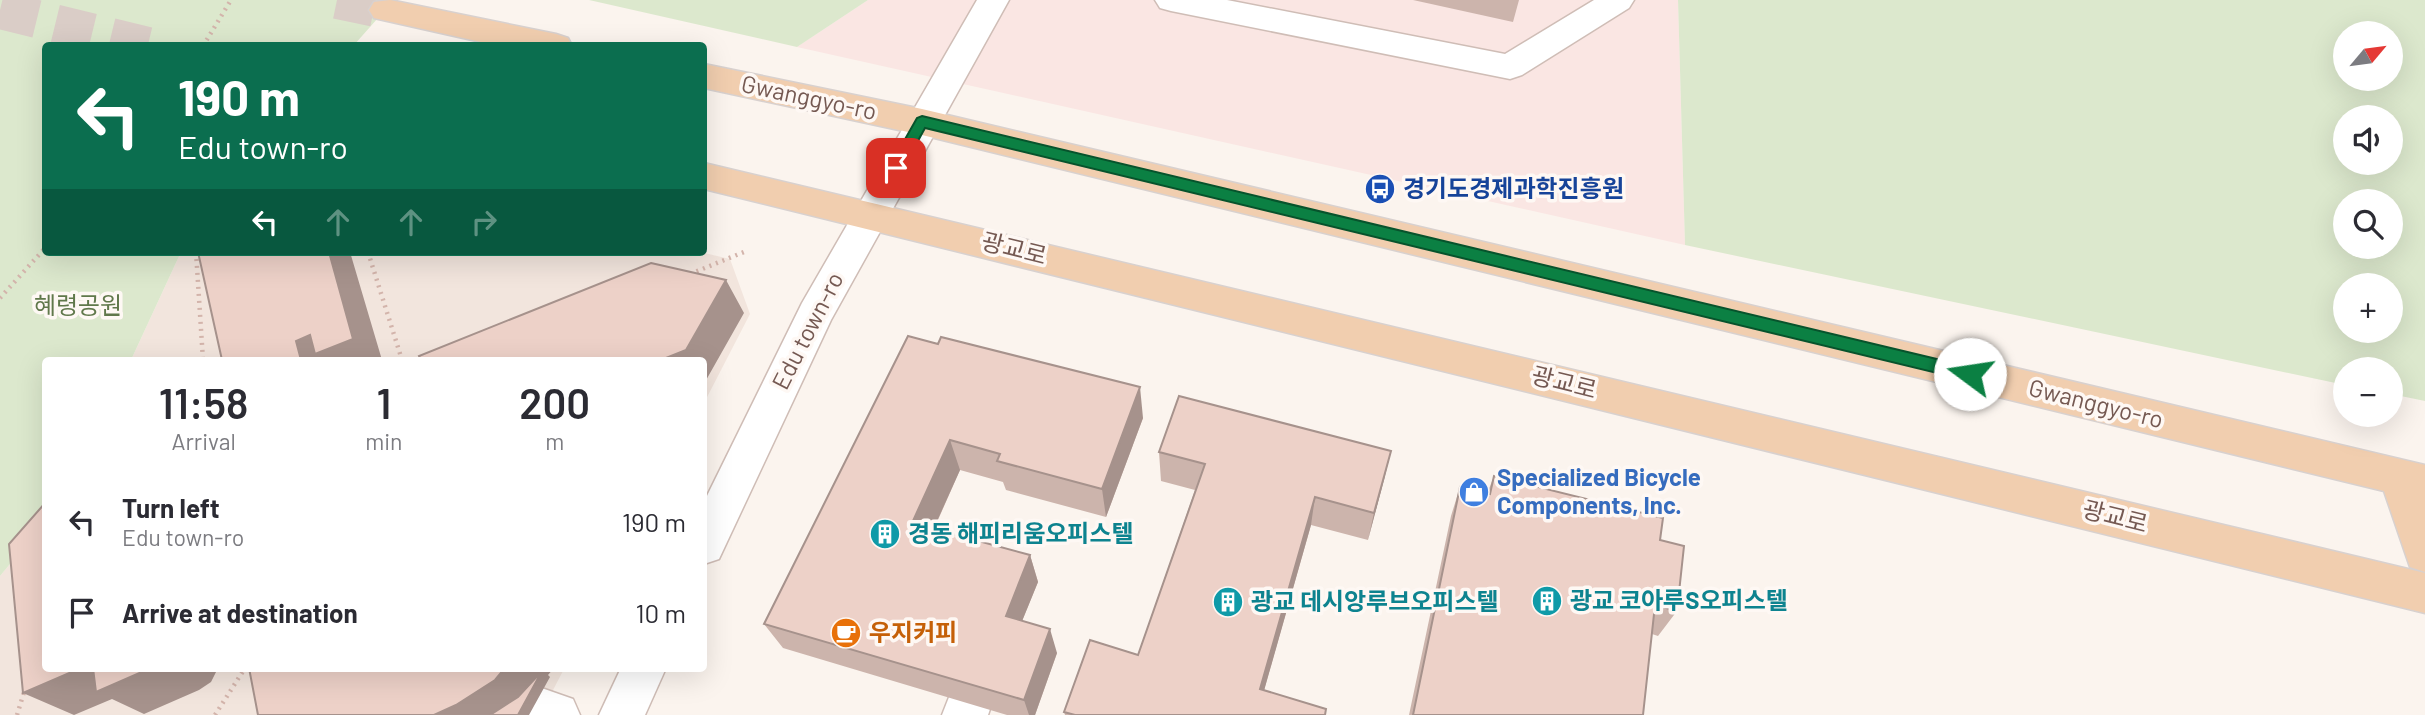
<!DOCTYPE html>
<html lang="en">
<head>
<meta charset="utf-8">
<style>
	body { margin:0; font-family:Barlow,"Noto Sans KR",sans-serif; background:#f2f2f3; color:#2b2b33; height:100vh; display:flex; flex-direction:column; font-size:26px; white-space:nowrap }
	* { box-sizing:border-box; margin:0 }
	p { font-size:23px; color:#7c7c81 }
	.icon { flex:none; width:38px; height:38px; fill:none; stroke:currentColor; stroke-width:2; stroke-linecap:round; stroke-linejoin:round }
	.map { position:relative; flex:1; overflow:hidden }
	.side { position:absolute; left:42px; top:357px; width:665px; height:315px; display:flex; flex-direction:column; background:#fff; border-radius:7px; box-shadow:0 7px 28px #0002 }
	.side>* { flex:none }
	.guide { position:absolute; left:42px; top:42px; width:665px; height:214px; border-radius:7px; box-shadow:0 7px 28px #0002; background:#0b6e4f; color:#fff; overflow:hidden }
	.needle { width:46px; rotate:61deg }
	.tools { position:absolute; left:2333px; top:21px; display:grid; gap:14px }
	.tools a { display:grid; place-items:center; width:70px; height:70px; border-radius:50%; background:#fff; box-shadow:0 7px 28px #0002; font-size:35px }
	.pin { position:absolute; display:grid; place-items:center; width:60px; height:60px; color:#fff; margin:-30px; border-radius:14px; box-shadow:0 4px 10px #0006 }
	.me { position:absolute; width:77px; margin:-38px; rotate:284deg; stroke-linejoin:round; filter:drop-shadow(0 0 5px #0008) }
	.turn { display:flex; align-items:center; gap:24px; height:147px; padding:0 21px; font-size:32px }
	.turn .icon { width:91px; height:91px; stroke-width:2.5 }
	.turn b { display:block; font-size:49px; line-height:60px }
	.lanes { display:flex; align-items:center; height:66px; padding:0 21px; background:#0003; justify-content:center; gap:35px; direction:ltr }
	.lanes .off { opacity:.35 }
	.eta { display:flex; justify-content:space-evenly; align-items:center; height:119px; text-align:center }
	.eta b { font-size:42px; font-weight:600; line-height:49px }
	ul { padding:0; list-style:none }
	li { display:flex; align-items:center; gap:21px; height:91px; padding:0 21px }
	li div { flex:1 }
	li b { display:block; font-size:26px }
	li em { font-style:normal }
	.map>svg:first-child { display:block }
</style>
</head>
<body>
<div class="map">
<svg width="2425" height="715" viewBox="0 0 2425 715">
	<rect width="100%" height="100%" fill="#fbf4ee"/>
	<g fill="#f2e5dd">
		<path d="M181,252H700L730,259L750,314L704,403V360H131Z"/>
		<path d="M45,522L46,668L564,669L540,715H0V576Z"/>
	</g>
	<path fill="#fae6e3" d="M868,0H1678L1685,245L797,47Z"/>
	<g fill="#dce8cd" fill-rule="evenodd">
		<path d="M0,0H394L354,45L46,46V252H181L131,360H46L45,522L0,576Z"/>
		<path d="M589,0H868L797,47Z"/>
		<path d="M2425,0V401L2391,394L2390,369H2345V385L1685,245L1678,0ZM2345,33H2390V79H2345ZM2345,117H2390V163H2345ZM2345,201H2390V247H2345ZM2345,285H2390V331H2345Z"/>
	</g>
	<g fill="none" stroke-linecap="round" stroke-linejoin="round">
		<g stroke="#dacdc7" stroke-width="38" stroke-dasharray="38 19" stroke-linecap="butt">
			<path d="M337,0L385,10"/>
			<path d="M0,10L148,46"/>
		</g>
		<g stroke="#cfbdb6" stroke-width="3">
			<g id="minor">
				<path d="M977,0H1009L831,320L719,559L704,564V502L802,303Z"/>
				<path d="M1155,0H1227L1505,54L1594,0H1634L1629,8L1522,75L1510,79L1171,11L1160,8Z"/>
				<path d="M621,668H666L645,715H599Z"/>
				<path d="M969,681L985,687L992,703L988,715H942L953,687Z"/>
				<path d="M533,685L573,699L580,715H514L510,707L517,691Z"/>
			</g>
		</g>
		<g stroke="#d8d1cf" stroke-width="3">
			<g id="major">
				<path d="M390,0L556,34L568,38L572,46H499L374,18L369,10L374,2Z"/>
				<path d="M704,64L922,109L2425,465V572L2410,567L2384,491L922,135L704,88Z"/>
				<path d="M704,163L2425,573V613L704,189Z"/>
			</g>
		</g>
		<g stroke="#d3b4ab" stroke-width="4.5" stroke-dasharray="2 5" stroke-linecap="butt">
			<path d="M203,46L231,0"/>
			<path d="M196,252L203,360"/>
			<path d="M368,252L402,360"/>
			<path d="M690,274L744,252"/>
			<path d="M0,298L46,247"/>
			<path d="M17,715L25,689"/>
			<path d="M215,715L245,668"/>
		</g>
		<use href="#minor" fill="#fff" fill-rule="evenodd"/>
		<use href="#major" fill="#f1ceaf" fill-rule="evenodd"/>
	</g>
	<g fill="#ccb4ac">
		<path d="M1413,0H1519L1513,22Z"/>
		<path d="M908,336L1143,418L1106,517L1006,490L1003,482L960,470L934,529L1030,555L1038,582L1022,621L1057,653L1035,715H1007L783,648L764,624Z"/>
		<path d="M1391,451L1368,540L1311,525L1264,690L1325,715H1065L1064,712L1138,655L1195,490L1161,481L1159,452Z"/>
		<path d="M1494,476L1660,540L1677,611L1658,636L1652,634L1643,715H1409L1451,516L1460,487L1487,494Z"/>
	</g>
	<g fill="#a6928c">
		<path d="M329,252H350L382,360H301L296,341L310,335Z"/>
		<path d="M726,280L744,313L705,382L704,383V360H661Z"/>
		<path d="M1140,387L1143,418L1106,517L1102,489Z"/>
		<path d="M950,440L960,470L924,550L912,523Z"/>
		<path d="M1391,451L1384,480L1368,540L1374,513Z"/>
		<path d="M1315,497L1311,525L1258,712L1260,689Z"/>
		<path d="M1030,555L1038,582L1014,641L1006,616Z"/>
		<path d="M1050,629L1057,653L1035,715H1029L1024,700Z"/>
		<path d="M81,668H218L211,682L199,690L144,714L112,699L74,715L23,693Z"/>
		<path d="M505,668H554L548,675L550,677L529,715H434Z"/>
	</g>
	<g fill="#edd1c8" stroke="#a6928c" stroke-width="2">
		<path d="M198,252H329L353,339L315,354L310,335L296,341L301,360H222Z"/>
		<path d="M651,263L726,280L686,350L661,360H421L419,356Z"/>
		<path d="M908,336L938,344L941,337L1140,387L1102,489L997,461L1000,454L950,440L912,523L1030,555L1006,616L1050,629L1024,700L764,624Z"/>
		<path d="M1179,396L1391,451L1374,513L1315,497L1260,689L1326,709L1325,715H1075L1064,712L1090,640L1138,655L1205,464L1159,452Z"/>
		<path d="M1494,476L1663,518L1660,540L1684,546L1677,611L1655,605L1643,715H1413L1460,487L1490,494Z"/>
		<path d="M46,502V668H81L23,693L9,544Z"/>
		<path d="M93,668H151L96,692Z"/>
		<path d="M249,668H505L495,680L456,705L434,715H258Z"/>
		<path d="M542,671L518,715H490L518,697Z"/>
	</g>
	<path fill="#0b8043" stroke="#07532c" stroke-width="2" d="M922,116L1970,367L1978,374L1970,381L925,128L901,172H891V164L917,118Z"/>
	<defs>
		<g id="bus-disc" transform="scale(1.575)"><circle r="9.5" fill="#1a4fb4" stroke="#fef8f4"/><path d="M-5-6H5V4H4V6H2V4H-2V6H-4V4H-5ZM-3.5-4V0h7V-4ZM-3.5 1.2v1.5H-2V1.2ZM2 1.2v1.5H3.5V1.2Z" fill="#fff"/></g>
		<g id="shop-disc" transform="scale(1.575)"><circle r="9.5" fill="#3f7fe0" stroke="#fef8f4"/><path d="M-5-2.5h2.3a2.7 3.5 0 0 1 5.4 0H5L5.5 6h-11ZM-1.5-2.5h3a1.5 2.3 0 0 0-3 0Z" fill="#fff"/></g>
		<g id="building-disc" transform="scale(1.575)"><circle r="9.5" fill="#0f9aa8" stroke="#fef8f4"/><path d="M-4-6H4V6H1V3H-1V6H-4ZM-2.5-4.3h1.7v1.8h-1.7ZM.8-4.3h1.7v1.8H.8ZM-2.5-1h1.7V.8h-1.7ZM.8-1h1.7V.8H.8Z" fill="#fff"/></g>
		<g id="cafe-disc" transform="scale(1.575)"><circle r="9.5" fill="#e8710a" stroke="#fef8f4"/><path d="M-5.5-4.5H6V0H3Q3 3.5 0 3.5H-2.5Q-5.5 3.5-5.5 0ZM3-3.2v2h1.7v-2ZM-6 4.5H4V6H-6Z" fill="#fff"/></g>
	</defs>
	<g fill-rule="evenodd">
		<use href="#bus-disc" x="1380" y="189"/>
		<use href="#shop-disc" x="1474" y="492"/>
		<use href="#building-disc" x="885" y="534"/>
		<use href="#building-disc" x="1547" y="601"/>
		<use href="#building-disc" x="1228" y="602"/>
		<use href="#cafe-disc" x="846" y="633"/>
	</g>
	<g text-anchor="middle" stroke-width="7" stroke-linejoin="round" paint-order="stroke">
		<g font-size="24" fill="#755952" stroke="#fef8f4">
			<text transform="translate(809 98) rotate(12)" y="8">Gwanggyo-ro</text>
			<text transform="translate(1014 249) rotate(14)" y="8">광교로</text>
			<text transform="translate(808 331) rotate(-63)" y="8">Edu town-ro</text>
			<text transform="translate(1564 383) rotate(14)" y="8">광교로</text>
			<text transform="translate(2096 404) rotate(14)" y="8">Gwanggyo-ro</text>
			<text transform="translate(2115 517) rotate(14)" y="8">광교로</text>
		</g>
		<g font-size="24" font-weight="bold" fill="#164399" stroke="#fef8f4" text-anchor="start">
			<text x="1403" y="197">경기도경제과학진흥원</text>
		</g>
		<g font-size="24" fill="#60784b" stroke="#fef8f4">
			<text x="78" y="314">혜령공원</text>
		</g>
		<g font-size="24" font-weight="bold" fill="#366cbe" stroke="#fef8f4" text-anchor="start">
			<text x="1497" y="486">Specialized Bicycle<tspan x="1497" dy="28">Components, Inc.</tspan></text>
		</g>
		<g font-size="24" font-weight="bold" fill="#0d838f" stroke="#fef8f4" text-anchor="start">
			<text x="908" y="542">경동 해피리움오피스텔</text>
			<text x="1570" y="609">광교 코아루S오피스텔</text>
			<text x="1251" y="610">광교 데시앙루브오피스텔</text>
		</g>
		<g font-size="24" font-weight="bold" fill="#c56008" stroke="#fef8f4" text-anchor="start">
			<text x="869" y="641">우지커피</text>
		</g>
	</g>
</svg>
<div class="tools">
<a><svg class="needle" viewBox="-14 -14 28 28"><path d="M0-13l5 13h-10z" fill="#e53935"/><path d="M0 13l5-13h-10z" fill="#7c7c81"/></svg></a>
<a><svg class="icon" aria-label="sound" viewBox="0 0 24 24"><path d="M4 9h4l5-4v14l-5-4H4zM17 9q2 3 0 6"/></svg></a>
<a><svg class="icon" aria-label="search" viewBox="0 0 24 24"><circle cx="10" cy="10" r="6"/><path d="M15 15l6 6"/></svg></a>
<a>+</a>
<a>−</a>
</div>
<div class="pin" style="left:896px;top:168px;background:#d93025"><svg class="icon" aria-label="arrive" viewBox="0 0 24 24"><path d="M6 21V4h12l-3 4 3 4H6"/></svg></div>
<svg class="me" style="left:1970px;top:374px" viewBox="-20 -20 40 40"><circle r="19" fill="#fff"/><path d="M0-13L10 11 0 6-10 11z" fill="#0b8043"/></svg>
<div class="guide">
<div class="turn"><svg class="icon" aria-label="left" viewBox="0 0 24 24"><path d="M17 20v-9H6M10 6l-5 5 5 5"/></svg><div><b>190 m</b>Edu town-ro</div></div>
<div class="lanes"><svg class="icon" aria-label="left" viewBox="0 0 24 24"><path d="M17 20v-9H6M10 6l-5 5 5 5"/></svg><svg class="icon off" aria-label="ahead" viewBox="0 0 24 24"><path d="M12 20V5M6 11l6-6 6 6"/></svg><svg class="icon off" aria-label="ahead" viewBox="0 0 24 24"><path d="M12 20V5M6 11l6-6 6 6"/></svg><svg class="icon off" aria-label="right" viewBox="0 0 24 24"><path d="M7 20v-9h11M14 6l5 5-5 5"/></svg></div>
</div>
<section class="side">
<div class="eta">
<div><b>11:58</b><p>Arrival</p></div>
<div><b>1</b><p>min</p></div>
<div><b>200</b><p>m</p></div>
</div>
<ul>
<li><svg class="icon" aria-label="left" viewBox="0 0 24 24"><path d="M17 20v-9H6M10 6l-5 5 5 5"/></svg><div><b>Turn left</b><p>Edu town-ro</p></div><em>190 m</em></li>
<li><svg class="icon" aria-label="arrive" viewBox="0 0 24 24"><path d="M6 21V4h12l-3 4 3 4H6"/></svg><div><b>Arrive at destination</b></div><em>10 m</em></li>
</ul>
</section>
</div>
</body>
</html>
